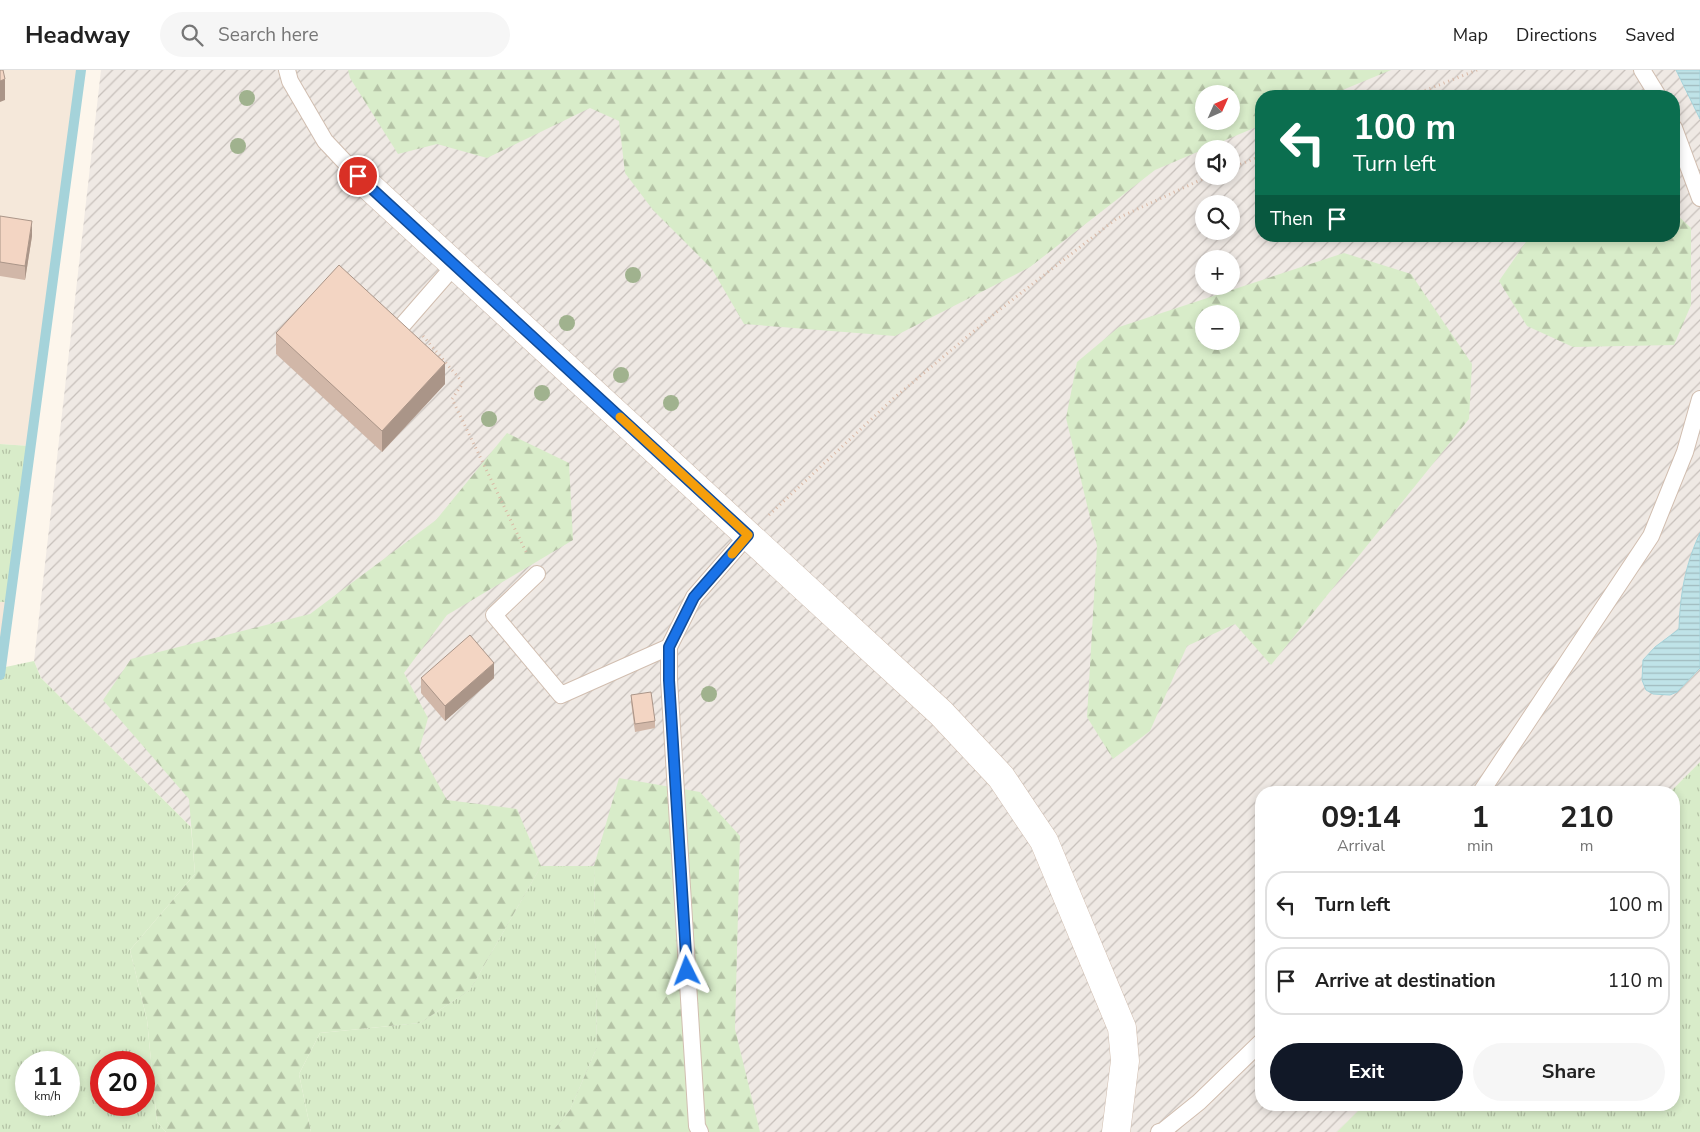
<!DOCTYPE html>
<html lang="en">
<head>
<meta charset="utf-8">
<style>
	body { margin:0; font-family:"Nunito Sans",sans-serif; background:#f6f6f6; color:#222; height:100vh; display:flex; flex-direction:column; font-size:19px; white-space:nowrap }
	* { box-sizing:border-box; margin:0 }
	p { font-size:16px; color:#767676 }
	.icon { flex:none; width:28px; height:28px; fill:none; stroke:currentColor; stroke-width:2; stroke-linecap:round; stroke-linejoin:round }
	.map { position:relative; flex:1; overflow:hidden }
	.panel { position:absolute; left:1255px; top:716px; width:425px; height:325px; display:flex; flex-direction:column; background:#fff; border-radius:20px; box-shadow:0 2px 8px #0003 }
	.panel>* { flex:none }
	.hud { position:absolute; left:1255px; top:20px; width:425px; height:152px; border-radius:20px; box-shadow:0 2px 8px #0003; background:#0b6e4f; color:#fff; overflow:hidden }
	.needle { width:32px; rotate:45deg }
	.buttons { position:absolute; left:1195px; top:15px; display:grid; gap:10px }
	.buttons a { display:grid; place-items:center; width:45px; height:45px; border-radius:50%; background:#fff; box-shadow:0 2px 8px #0003; font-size:25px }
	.speed { position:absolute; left:15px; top:981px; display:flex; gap:10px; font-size:25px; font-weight:700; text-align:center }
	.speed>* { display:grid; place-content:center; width:65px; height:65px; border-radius:50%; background:#fff; box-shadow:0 2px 8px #0003; line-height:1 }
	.speed small { font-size:12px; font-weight:400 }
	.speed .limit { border:8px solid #d22; background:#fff; color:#111 }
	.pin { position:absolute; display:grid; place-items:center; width:42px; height:42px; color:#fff; margin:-21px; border:2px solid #fff; border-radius:50%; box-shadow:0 1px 5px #0007 }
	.me { position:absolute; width:55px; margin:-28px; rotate:357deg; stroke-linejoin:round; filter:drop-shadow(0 0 4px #0008) }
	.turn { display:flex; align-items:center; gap:18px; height:105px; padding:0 15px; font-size:22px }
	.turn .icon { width:65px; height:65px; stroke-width:2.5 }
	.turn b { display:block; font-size:35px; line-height:42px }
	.then { display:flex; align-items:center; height:48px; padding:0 15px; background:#0003; gap:10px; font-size:19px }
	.eta { display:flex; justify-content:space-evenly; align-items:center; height:85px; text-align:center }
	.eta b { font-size:30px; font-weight:700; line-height:35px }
	.action { display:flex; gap:10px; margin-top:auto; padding:10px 15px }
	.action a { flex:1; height:58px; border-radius:30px; background:#111827; color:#fff; font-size:20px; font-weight:700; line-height:58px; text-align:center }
	.action a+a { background:#f6f6f6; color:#222 }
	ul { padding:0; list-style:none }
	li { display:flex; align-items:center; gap:15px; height:68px; margin:0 10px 8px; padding:0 5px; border:2px solid #e0e0e0; border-radius:20px }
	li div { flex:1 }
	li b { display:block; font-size:19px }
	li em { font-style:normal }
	header { display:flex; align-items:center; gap:30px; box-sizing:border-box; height:70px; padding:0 25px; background:#fff; border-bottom:1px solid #e0e0e0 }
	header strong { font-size:24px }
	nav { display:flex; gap:28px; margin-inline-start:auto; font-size:18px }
	.search { width:350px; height:45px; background:#f6f6f6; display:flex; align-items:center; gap:12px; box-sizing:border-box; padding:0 18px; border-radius:28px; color:#767676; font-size:19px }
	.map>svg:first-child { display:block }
</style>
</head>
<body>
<header>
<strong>Headway</strong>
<div class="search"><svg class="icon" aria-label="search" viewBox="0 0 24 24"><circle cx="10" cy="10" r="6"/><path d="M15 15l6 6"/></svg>Search here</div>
<nav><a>Map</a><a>Directions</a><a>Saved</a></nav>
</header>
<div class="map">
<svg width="1700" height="1062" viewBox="0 0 1700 1062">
	<defs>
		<pattern id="industrial-furrows" width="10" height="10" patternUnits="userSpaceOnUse" patternTransform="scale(1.25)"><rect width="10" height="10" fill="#efe9e4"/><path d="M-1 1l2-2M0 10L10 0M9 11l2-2" fill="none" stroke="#c7c0bb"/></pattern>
		<pattern id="grass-tufts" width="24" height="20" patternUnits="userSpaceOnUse" patternTransform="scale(1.25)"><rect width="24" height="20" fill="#d8ecc9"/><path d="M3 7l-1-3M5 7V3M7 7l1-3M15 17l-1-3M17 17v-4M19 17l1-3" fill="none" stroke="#b4c2a5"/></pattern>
		<pattern id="forest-firs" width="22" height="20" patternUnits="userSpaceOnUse" patternTransform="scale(1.25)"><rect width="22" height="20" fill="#d8ecc9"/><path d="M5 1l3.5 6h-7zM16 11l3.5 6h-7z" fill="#b4c2a5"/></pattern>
		<pattern id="water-rules" width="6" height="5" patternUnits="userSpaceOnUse" patternTransform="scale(1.25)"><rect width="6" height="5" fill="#bfe3e8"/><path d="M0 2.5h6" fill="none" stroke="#a0bbbe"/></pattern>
	</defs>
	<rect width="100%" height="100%" fill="#fdf6ec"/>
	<g fill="#f5e8da">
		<path d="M0,0H80L30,376L0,374Z"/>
		<path d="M0,532H10L0,605Z"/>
	</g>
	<path fill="url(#industrial-furrows)" fill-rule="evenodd" d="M101,0H1700V692L1670,722H1261V1035H1364L1337,1062H498L41,608L34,591ZM1204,24H1231V51H1204ZM1261,26H1674V166H1261ZM1204,79H1231V106H1204ZM1204,134H1231V161H1204ZM1204,189H1231V216H1204ZM1204,244H1231V271H1204Z"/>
	<g fill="url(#grass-tufts)" fill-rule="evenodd">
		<path d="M0,374L30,376L10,532H0Z"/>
		<path d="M34,591L41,608L191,757L195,804L130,880L147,950L157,1052L166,1062H0V605L1,598ZM26,992H69V1035H26ZM101,992H144V1035H101Z"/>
		<path d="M1700,692V1062H1337L1364,1035H1674V722H1670Z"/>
		<path d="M541,796H594L597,977L570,1040L552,1062H311L299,1004L320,963L420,953L470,920Z"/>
	</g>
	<g fill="url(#forest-firs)" fill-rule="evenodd">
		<path d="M348,0H1391L1328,26H1261V55L1155,100L1030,197L895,266L744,254L712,199L653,140L625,103L619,51L590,38L487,88L437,74L398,84L350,8ZM1204,24H1231V51H1204Z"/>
		<path d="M1674,142L1691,158V235L1674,275L1573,277L1527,256L1499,211L1530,166H1674Z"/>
		<path d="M1344,183L1411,204L1472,294L1469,349L1271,595L1235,554L1187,576L1150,661L1113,689L1087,647L1097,476L1066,348L1077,292L1119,257ZM1204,244H1231V271H1204Z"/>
		<path d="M507,363L569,393L573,470L447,545L404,603L428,648L419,680L447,730L517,739L541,796L470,920L420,953L320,963L299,1004L311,1062H166L157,1052L147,950L130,880L195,804L189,729L103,630L131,589L310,544L436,450Z"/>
		<path d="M619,708L700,722L740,766L735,959L760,1062H552L570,1040L597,977L594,796Z"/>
	</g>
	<g fill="url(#water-rules)" stroke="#a5d3da">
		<path d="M1676,0H1700V49Z"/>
		<path d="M1700,463V598L1677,622L1670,625L1653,624L1646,620L1642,610L1643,590L1655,577L1679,559C1680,525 1685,495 1700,463Z"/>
	</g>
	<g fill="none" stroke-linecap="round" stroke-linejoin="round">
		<path stroke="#a5d3da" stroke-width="10" d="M0,605L81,0"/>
		<g stroke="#d1beb0" stroke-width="18">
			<g id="service">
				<path d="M287,0L290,11L325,71L358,106"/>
				<path d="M1642,0L1658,26"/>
				<path d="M1674,58L1700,128"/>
				<path d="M400,258L455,195"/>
				<path d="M537,504L494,545L561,625L669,577"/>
				<path d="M1481,722L1651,466L1685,382L1700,329"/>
				<path d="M700,1062L697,1056L669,610V577L694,527L748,465"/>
				<path d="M1159,1062L1163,1061L1199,1032L1261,972"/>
			</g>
		</g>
		<g stroke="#d1beb0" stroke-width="29">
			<path id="minor" d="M358,106L941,643L1001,707L1044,771L1122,958L1125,991L1116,1062"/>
		</g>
		<g stroke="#d9b8a5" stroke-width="3" stroke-dasharray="1 4" stroke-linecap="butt">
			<path d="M1411,26L1477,0"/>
			<path d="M1231,98L1261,86"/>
			<path d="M423,266L463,313L452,329L526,482"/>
			<path d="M769,445L894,328L998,241L1116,149L1209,106"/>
		</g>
		<use href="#service" stroke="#fff" stroke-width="16"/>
		<use href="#minor" stroke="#fff" stroke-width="28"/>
	</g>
	<g fill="#a0b28e">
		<circle cx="247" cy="28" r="8"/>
		<circle cx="238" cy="76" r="8"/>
		<circle cx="633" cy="205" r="8"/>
		<circle cx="567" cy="253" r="8"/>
		<circle cx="621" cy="305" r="8"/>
		<circle cx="542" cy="323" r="8"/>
		<circle cx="671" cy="333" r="8"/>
		<circle cx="489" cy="349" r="8"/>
		<circle cx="709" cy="624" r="8"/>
	</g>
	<g fill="#d1b7a8">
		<path d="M0,146L32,166L25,210L0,206Z"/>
		<path d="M276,263L445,314L382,382L276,284Z"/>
		<path d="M421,608H494L445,651L421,623Z"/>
		<path d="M631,625L655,651V658L635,662L631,632Z"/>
	</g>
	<g fill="#aa9588">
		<path d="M5,9V30L0,32V11Z"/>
		<path d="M32,151V166L25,210V196Z"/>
		<path d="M445,293V314L382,382V361Z"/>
		<path d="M494,593V608L445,651V636Z"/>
	</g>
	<g fill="#f3d5c3" stroke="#aa9588">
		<path d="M0,0H3L5,9L0,11Z"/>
		<path d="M0,146L32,151L25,196L0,192Z"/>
		<path d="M339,195L445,293L382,361L276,263Z"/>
		<path d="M470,565L494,593L445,636L421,608Z"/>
		<path d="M651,622L655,651L635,654L631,625Z"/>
	</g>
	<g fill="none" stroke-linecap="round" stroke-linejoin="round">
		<g stroke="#114b97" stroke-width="12">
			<path id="route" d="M358,106L748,465L694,527L669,577V610L687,901"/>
		</g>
		<use href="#route" stroke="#1a73e8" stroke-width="9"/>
		<path stroke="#f59e0b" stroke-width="9" d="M620,347L748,465L732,484"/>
	</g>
</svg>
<div class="buttons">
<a><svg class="needle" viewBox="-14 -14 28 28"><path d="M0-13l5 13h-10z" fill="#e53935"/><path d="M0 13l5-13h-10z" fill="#767676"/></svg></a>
<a><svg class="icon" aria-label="sound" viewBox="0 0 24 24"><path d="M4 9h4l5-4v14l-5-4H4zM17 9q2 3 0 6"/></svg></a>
<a><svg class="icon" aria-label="search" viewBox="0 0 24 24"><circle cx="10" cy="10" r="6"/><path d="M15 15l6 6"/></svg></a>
<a>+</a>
<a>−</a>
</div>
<div class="speed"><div>11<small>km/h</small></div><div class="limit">20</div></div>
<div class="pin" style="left:358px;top:106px;background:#d93025"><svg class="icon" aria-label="arrive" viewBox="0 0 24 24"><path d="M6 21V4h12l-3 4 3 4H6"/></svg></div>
<svg class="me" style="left:687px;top:901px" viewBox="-20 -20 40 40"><path d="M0-17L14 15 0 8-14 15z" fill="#1a73e8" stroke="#fff" stroke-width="4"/></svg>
<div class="hud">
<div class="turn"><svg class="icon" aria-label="left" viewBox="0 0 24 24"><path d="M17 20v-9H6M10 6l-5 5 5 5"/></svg><div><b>100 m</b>Turn left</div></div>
<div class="then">Then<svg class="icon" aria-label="arrive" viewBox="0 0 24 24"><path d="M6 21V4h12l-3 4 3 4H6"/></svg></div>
</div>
<section class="panel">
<div class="eta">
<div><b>09:14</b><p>Arrival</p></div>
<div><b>1</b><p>min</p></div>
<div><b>210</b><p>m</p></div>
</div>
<ul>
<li><svg class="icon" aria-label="left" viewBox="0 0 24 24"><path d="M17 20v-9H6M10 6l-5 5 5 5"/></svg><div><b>Turn left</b></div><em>100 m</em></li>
<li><svg class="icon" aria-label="arrive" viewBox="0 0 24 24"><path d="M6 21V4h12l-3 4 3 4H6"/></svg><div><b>Arrive at destination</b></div><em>110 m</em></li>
</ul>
<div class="action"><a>Exit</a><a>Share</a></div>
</section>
</div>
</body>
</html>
